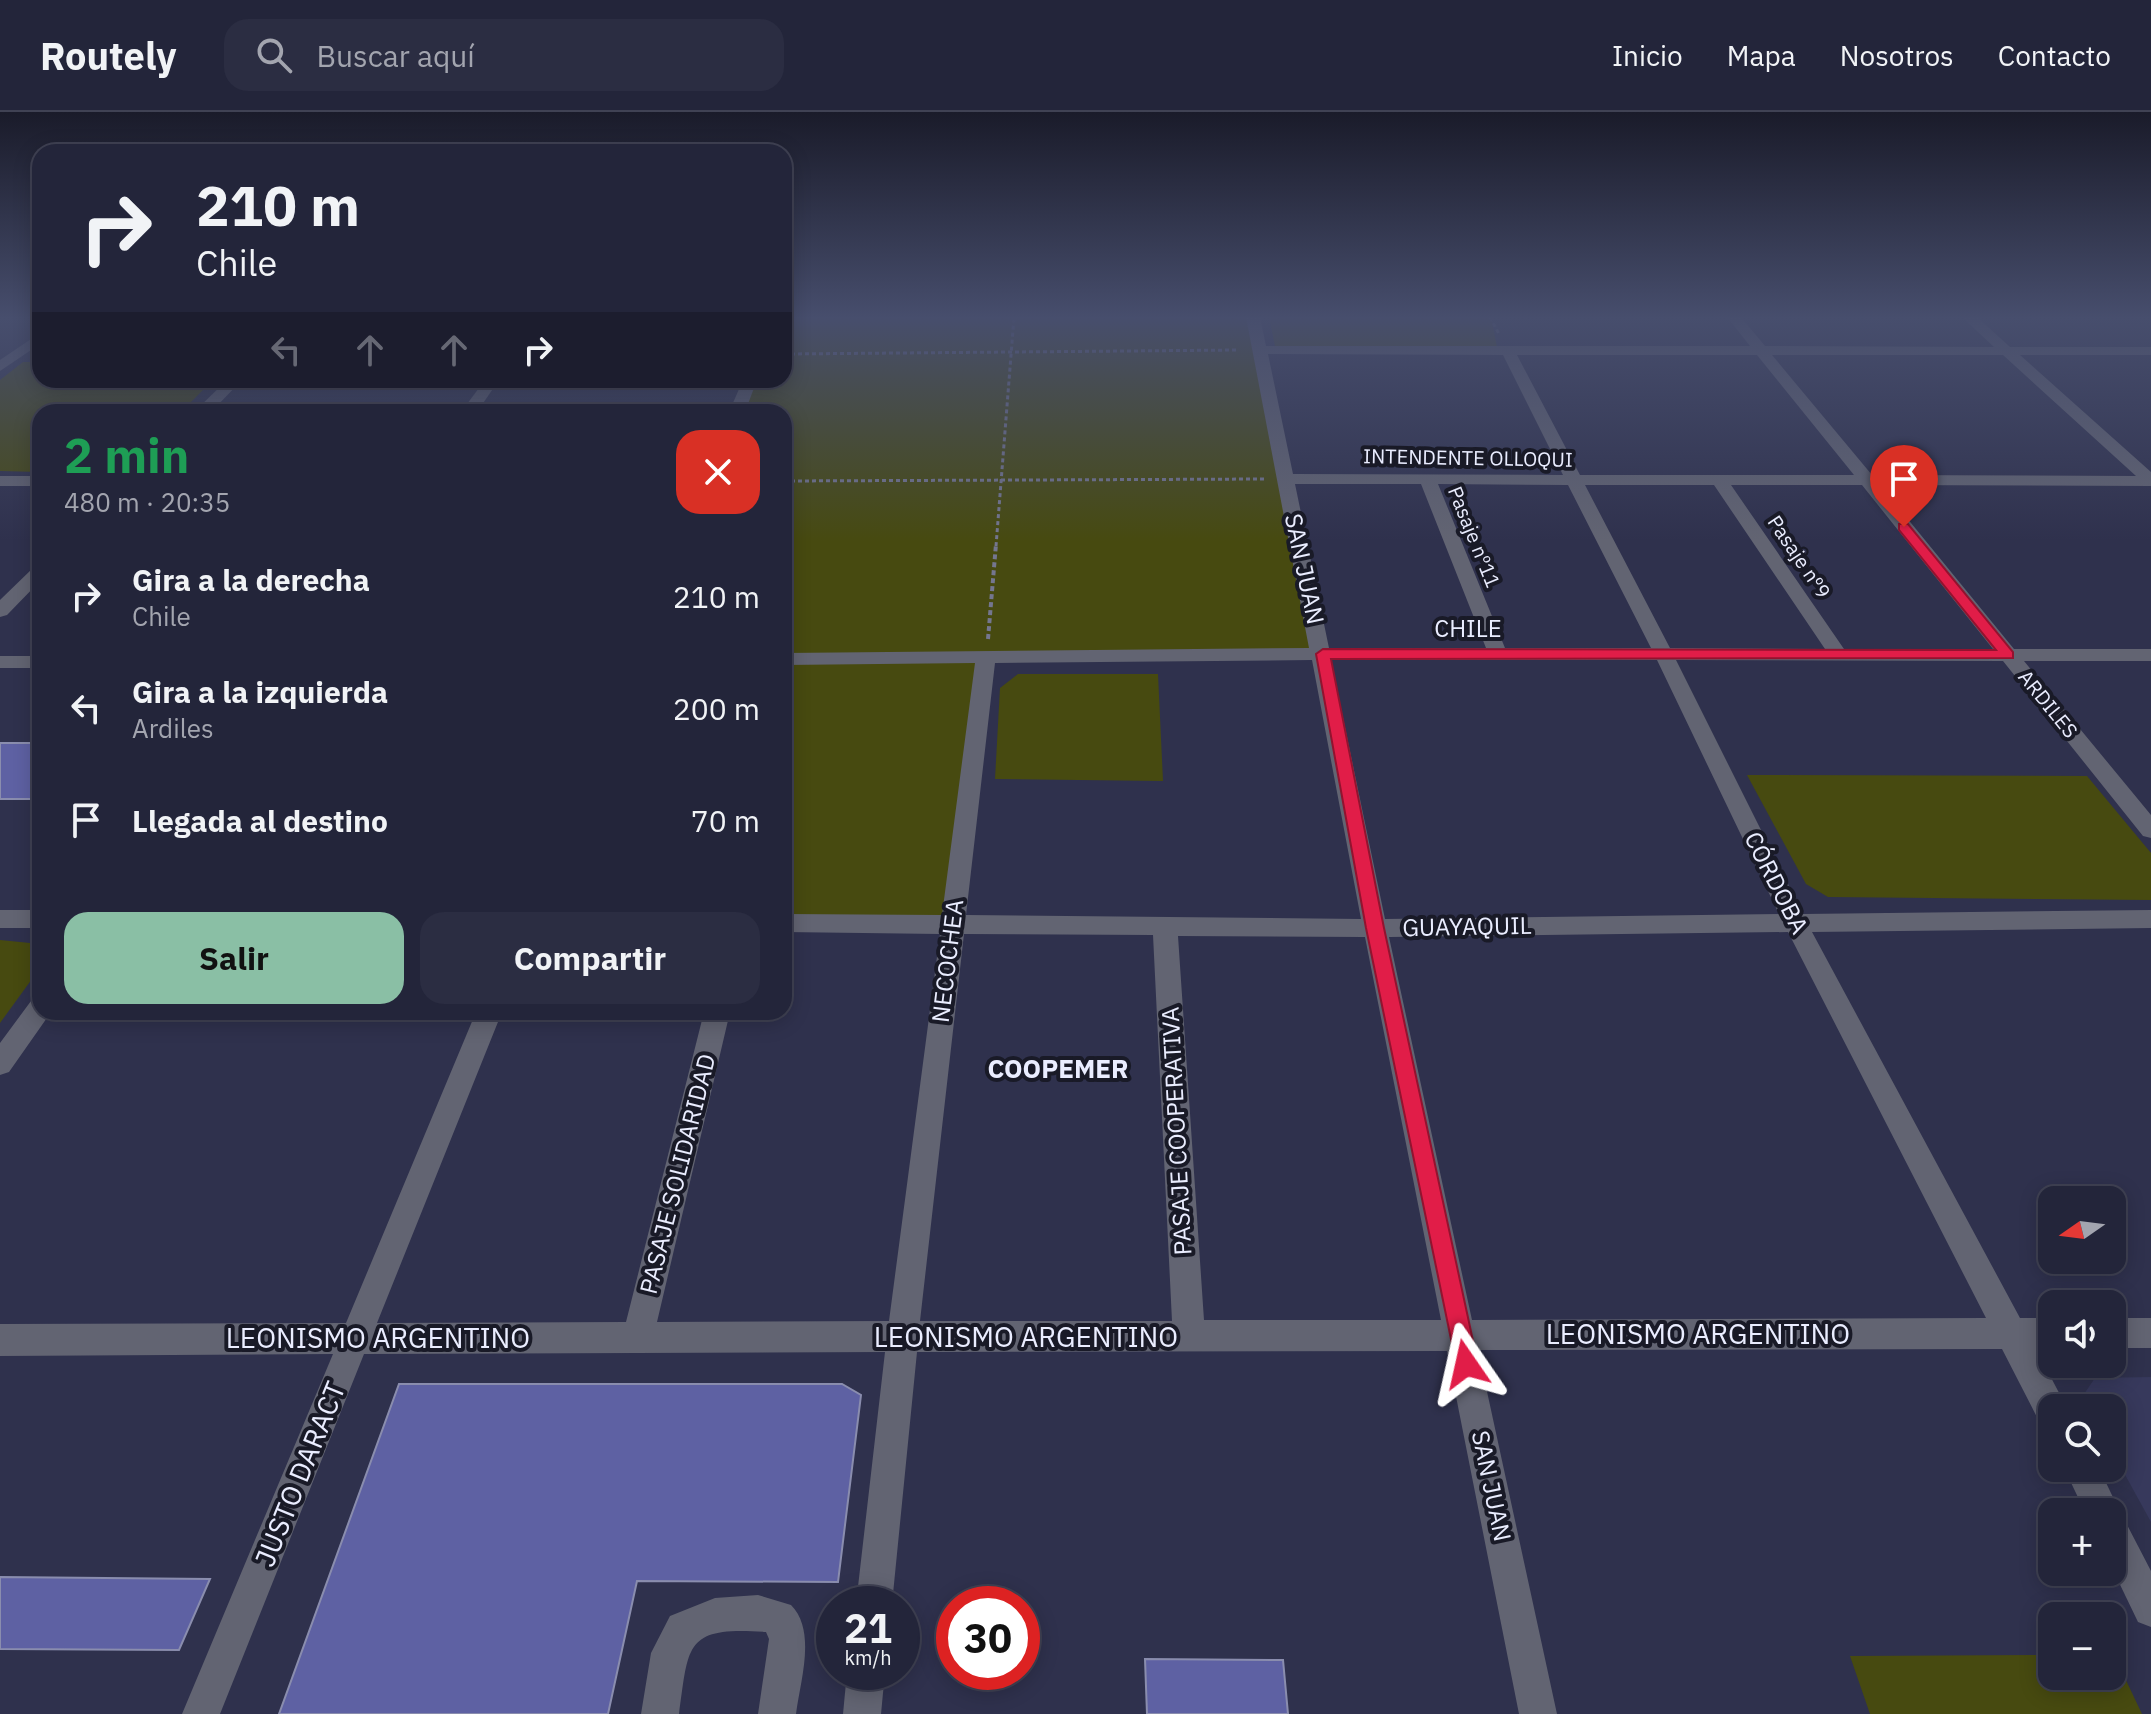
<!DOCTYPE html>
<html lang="es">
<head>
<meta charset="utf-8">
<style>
	body { margin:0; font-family:"IBM Plex Sans",sans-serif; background:#2b2d42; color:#f1f3f6; height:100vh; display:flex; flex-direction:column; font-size:30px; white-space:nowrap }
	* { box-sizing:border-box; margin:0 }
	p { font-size:26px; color:#a3a5af }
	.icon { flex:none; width:44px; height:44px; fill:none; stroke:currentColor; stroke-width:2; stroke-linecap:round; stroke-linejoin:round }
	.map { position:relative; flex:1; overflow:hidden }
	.side { position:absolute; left:32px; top:292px; width:760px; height:616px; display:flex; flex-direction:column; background:#23253a; border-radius:24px; box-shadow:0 4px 20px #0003,0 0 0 2px #404254 }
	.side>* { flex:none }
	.hud { position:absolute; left:32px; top:32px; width:760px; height:244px; border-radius:24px; box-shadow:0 4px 20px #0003,0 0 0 2px #404254; background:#23253a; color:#f1f3f6; overflow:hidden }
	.needle { width:52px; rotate:256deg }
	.fabs { position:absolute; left:2038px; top:1074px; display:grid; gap:16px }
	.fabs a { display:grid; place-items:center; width:88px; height:88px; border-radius:16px; background:#23253a; box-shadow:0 4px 20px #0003,0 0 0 2px #404254; font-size:40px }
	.speed { position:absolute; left:816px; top:1474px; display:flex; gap:16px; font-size:40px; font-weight:700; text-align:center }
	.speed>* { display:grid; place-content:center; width:104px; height:104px; border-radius:50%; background:#23253a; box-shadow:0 4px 20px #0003,0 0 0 2px #404254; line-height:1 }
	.speed small { font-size:20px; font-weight:400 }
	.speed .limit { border:12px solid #d22; background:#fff; color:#111 }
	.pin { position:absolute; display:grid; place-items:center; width:68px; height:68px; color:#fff; margin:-82px -34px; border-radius:50% 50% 50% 0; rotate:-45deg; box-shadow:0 0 8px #0007 }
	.pin .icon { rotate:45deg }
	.me { position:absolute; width:88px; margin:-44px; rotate:349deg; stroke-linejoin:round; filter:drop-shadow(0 0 6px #0008) }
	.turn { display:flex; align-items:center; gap:28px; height:168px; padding:0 32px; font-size:36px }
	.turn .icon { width:104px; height:104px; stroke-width:2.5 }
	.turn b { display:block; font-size:56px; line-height:68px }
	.lanes { display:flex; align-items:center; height:76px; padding:0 32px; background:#0003; justify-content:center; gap:40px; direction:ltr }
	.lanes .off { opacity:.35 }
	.round { display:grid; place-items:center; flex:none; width:84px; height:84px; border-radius:24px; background:#2b2d42 }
	.summary { display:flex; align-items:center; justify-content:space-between; height:136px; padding:0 32px }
	h1 { font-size:48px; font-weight:700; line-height:60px; color:#1e9e55 }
	.cta { display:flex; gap:16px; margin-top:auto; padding:16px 32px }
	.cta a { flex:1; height:92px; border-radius:24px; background:#8abfa5; color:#111; font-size:32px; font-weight:700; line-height:92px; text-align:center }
	.cta a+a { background:#2b2d42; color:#f1f3f6 }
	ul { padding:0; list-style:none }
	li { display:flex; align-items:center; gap:24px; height:112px; padding:0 32px }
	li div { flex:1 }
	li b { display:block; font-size:30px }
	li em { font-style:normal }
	header { display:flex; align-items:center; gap:48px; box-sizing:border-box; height:112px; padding:0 40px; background:#23253a; border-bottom:2px solid #404254 }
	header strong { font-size:38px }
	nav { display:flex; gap:44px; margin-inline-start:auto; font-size:28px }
	.search { width:560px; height:72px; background:#2b2d42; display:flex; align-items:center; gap:20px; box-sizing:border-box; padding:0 28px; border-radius:24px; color:#a3a5af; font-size:30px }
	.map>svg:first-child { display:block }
</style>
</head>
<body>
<header>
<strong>Routely</strong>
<div class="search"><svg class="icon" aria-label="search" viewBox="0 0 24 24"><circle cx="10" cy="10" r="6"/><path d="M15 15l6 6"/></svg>Buscar aquí</div>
<nav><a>Inicio</a><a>Mapa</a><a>Nosotros</a><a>Contacto</a></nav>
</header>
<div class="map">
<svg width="2151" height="1602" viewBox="0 0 2151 1602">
	<rect width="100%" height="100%" fill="#2f314d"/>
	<path fill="#37395c" d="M2151,1265V1410L2112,1339V1296H2088L2082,1285L2095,1266Z"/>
	<g fill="#474a10">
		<path d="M784,205H1253L1323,542L987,545L952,810H784V300H737L750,268H784Z"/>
		<path d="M1269,205H1491L1497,235L1275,234Z"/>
		<path d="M23,250H40V268H213L181,300H40V360L0,359V268Z"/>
		<path d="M1018,562H1158L1163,669L995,667L1000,576Z"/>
		<path d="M1747,663L2087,664L2151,741V788L1828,785L1806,772Z"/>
		<path d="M0,828L40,832V856L0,911Z"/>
		<path d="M2052,1543V1564H2112L2114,1543L2142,1602H1870L1850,1544Z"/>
	</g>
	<g fill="#5e61a3" stroke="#8a8dae" stroke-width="2">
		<rect x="0" y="631" width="40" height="56"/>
		<path d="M399,1272H842L861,1283L838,1470L637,1469L608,1602H279Z"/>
		<path d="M0,1465L210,1467L179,1538L0,1537Z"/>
		<path d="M1145,1547L1283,1548L1288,1602H1147Z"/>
	</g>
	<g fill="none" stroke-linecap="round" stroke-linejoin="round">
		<g stroke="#74768f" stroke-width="3" stroke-dasharray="4 3" stroke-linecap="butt">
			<path d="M1490,205L1499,222"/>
			<path d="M784,242L1239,238"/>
			<path d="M784,369L1264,367"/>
			<path d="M996,434L1014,205"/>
		</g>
		<path stroke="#74768f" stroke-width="4" stroke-dasharray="5 3" stroke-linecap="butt" d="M988,527L996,432"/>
		<g fill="#626472" fill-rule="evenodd">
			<path d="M1246,205H1260L1266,234H1750L1727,205H1741L1765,234L1994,235L1962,205H1977L2010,235H2151V243H2020L2151,360V374L1880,373L2014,537H2151V549H2024L2151,703V726L2143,724L2003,549L1676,548L1803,802L2151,798V816L1812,820L2020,1206H2052V1236L2036,1237L2067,1296H2052V1315L2040,1311L2002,1237L1478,1238L1557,1602H1519L1447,1239L917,1240L892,1492H856L885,1240L364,1242L220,1602H182L333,1242L0,1244V1212L346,1211L476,900H502L377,1211L626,1210L704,900H730L657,1210L889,1209L940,822L784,820V802L942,803L975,551L784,553V541L1309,536ZM1268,242L1503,243L1563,363L1293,362ZM1517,243H1757L1854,363H1580ZM1772,243H2003L2136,364L1872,363ZM1295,372H1421L1486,536H1329ZM1438,372L1568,373L1651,536H1505ZM1585,373H1714L1825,537L1670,536ZM1731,373H1862L1993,537H1844ZM1312,548L1361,807L966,803L995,551ZM1331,548H1657L1779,802L1385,807ZM1788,820L1986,1206L1472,1208L1389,825ZM964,822L1153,823L1172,1209H920ZM1178,824L1365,825L1441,1208H1204Z"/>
			<path d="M40,221V232L0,259V248Z"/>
			<path d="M227,268H242L211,300H194Z"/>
			<path d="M485,268H499L477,300H461Z"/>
			<path d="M743,268H757L745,300H729Z"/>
			<rect x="0" y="364" width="40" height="10"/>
			<path d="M40,454V469L7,503L0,505V488L34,455Z"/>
			<rect x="0" y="544" width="40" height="12"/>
			<rect x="0" y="798" width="40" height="18"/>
			<path d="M40,886V900H51L49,903L9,960L0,963V931L31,889Z"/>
			<rect x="2112" y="1206" width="39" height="30"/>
			<path d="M2064,1356H2099L2120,1400L2118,1404L2124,1407L2151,1459V1515L2138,1510L2112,1456V1400H2085Z"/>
			<path d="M758,1483L791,1493C817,1519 800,1570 796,1602H758L769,1527L766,1520C684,1514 689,1533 679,1602H641L651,1541L670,1504L715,1486Z"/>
			<path d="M847,1560H885L881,1602H843Z"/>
		</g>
	</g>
	<linearGradient id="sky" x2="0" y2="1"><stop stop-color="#1a1b2a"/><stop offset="0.48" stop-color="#474e6d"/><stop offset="1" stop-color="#474e6d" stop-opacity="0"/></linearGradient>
	<rect width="2151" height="429" fill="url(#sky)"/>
	<path fill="#e11d48" stroke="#92132f" stroke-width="2" d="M1899,412H1908L2013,540V546L1331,547L1384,816L1478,1252L1475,1261L1466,1264L1458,1261L1366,816L1316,542L1323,537L1996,538L1899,418Z"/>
	<g text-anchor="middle" stroke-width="8" stroke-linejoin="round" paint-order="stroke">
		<g font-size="20" fill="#eaedff" stroke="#191a27">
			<text transform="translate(1468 346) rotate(1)" y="7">INTENDENTE OLLOQUI</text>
			<text transform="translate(1474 425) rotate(68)" y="7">Pasaje nº11</text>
			<text transform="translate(1799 445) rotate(56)" y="7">Pasaje nº9</text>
			<text transform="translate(2048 592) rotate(51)" y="7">ARDILES</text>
		</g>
		<g font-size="24" fill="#eaedff" stroke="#191a27">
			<text transform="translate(1304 457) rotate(78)" y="8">SAN JUAN</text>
			<text x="1468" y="525">CHILE</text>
			<text transform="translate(1776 771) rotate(63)" y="8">CÓRDOBA</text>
			<text transform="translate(1467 815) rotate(-1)" y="8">GUAYAQUIL</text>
			<text transform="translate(948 849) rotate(-83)" y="8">NECOCHEA</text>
			<text transform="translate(1177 1019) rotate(-93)" y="8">PASAJE COOPERATIVA</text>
			<text transform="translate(678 1062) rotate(-76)" y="8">PASAJE SOLIDARIDAD</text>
			<text transform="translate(1491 1374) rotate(78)" y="8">SAN JUAN</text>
		</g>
		<g font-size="26" font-weight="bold" fill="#eaedff" stroke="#191a27">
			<text x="1058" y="966">COOPEMER</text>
		</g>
		<g font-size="28" fill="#eaedff" stroke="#191a27">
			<text x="1698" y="1232">LEONISMO ARGENTINO</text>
			<text x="1026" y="1235">LEONISMO ARGENTINO</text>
			<text x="378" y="1236">LEONISMO ARGENTINO</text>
			<text transform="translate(300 1362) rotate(-68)" y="10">JUSTO DARACT</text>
		</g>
	</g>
</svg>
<div class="fabs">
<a><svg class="needle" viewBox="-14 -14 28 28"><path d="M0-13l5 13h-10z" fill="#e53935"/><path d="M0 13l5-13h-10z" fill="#a3a5af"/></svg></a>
<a><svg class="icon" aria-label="sound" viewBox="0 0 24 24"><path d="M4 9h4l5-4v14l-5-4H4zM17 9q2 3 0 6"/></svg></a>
<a><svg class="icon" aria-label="search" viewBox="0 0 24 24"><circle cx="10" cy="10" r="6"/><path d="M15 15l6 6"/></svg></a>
<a>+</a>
<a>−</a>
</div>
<div class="speed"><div>21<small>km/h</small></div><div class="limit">30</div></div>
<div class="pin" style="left:1904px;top:415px;background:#d93025"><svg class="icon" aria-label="arrive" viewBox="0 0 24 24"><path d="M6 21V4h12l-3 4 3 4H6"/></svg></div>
<svg class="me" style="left:1466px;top:1252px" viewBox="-20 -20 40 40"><path d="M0-17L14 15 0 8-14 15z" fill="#e11d48" stroke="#fff" stroke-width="4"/></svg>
<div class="hud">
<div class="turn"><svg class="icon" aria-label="right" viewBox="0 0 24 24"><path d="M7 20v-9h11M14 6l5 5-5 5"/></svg><div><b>210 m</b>Chile</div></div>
<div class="lanes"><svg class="icon off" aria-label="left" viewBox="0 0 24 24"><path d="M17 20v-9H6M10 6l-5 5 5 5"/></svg><svg class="icon off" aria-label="ahead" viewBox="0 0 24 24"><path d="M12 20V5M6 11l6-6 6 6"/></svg><svg class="icon off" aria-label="ahead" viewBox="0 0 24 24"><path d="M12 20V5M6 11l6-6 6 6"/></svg><svg class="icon" aria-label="right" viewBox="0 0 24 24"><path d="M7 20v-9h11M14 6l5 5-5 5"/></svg></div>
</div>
<section class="side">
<div class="summary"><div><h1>2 min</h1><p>480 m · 20:35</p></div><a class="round" style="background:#d93025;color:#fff"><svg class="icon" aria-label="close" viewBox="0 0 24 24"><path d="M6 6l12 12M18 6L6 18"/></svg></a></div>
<ul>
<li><svg class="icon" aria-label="right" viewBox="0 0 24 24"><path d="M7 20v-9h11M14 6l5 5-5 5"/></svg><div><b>Gira a la derecha</b><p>Chile</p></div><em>210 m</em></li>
<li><svg class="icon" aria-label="left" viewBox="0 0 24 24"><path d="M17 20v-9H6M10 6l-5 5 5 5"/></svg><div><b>Gira a la izquierda</b><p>Ardiles</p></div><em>200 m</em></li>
<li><svg class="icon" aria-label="arrive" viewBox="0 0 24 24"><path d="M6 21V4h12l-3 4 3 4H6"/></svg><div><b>Llegada al destino</b></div><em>70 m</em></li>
</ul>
<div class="cta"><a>Salir</a><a>Compartir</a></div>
</section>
</div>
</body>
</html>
